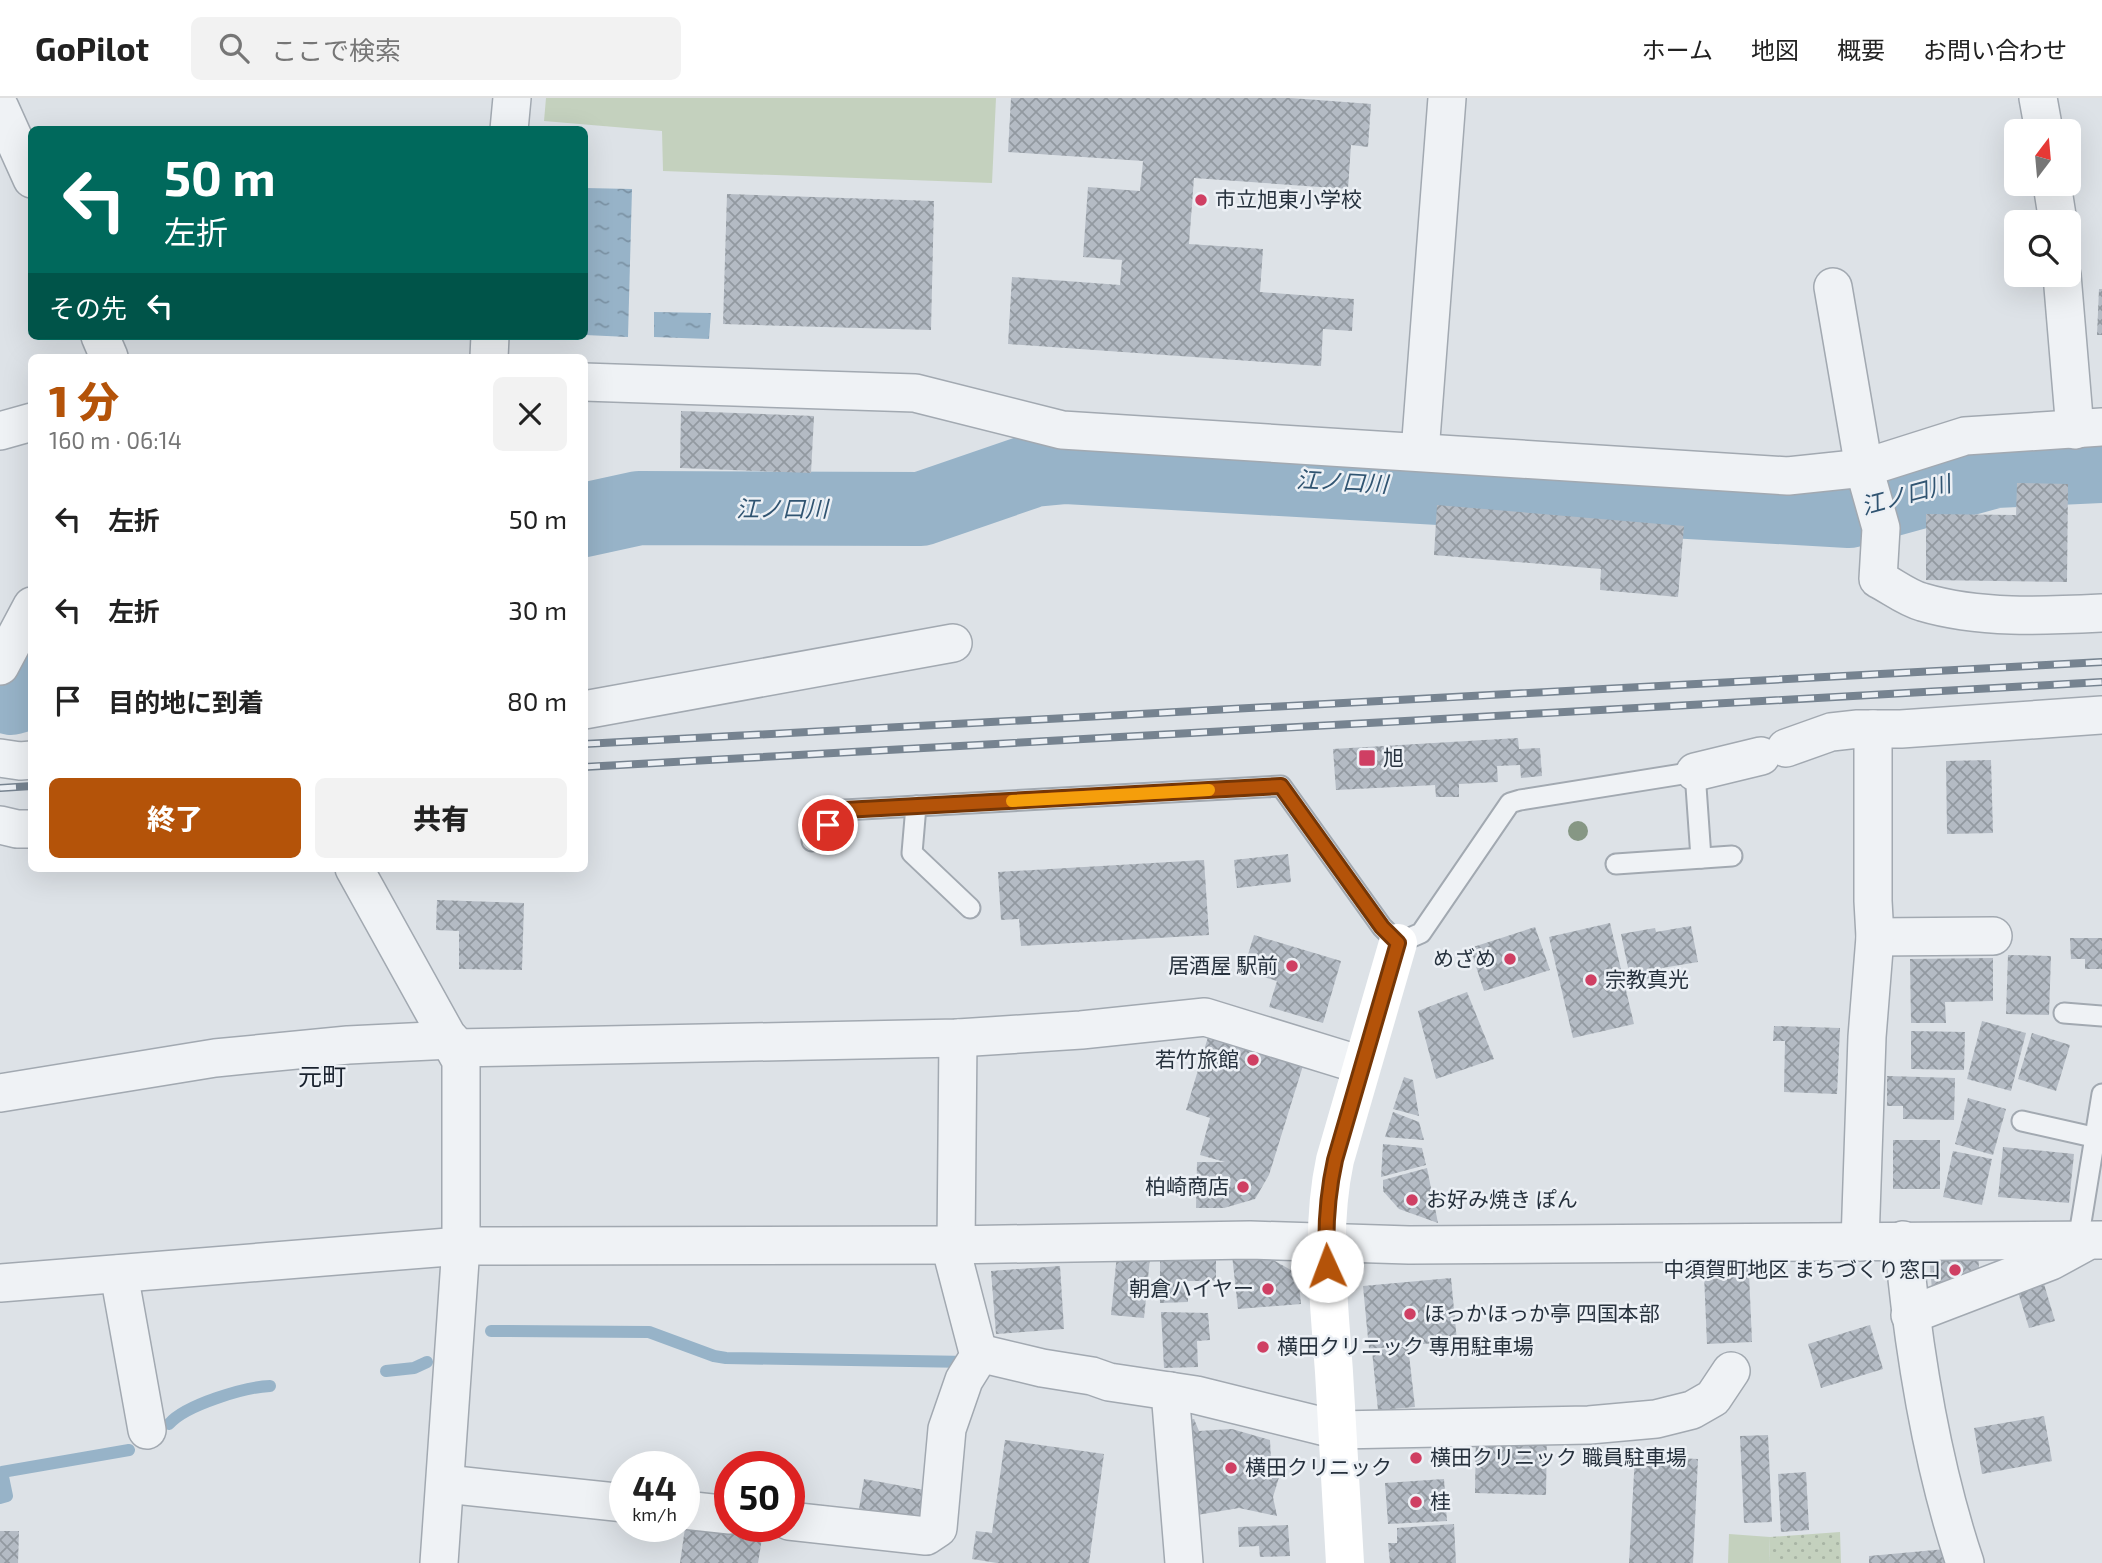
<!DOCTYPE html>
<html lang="ja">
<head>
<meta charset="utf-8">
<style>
	body { margin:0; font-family:"Exo 2","Noto Sans JP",sans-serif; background:#f2f2f2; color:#222; height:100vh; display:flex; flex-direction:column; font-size:26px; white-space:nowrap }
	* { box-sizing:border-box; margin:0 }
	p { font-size:23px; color:#767676 }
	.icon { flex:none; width:38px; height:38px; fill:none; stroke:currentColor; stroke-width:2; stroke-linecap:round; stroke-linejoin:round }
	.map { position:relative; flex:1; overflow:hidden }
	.drawer { position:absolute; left:28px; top:256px; width:560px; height:518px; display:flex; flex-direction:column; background:#fff; border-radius:10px; box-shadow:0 7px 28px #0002 }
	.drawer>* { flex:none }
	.banner { position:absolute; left:28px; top:28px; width:560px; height:214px; border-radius:10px; box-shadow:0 7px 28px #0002; background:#00695c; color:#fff; overflow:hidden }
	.needle { width:46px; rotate:16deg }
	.controls { position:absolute; left:2004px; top:21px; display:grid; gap:14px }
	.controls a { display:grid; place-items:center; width:77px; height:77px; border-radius:10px; background:#fff; box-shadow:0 7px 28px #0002; font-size:35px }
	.speed { position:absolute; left:609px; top:1353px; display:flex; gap:14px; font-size:35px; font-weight:700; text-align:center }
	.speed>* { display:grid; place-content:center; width:91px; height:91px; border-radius:50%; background:#fff; box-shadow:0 7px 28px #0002; line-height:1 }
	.speed small { font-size:18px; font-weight:400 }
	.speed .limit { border:10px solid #d22; background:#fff; color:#111 }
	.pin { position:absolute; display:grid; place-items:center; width:60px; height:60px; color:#fff; margin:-30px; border:4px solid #fff; border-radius:50%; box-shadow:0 2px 7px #0007 }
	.me { position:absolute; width:77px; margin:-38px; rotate:358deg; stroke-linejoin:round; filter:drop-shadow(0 0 5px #0008) }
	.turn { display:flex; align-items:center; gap:24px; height:147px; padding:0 21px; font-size:32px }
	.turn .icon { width:91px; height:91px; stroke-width:2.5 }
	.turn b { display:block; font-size:49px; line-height:60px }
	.then { display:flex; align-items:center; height:66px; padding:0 21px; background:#0003; gap:14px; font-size:26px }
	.round { display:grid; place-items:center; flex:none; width:74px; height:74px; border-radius:10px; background:#f2f2f2 }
	.overview { display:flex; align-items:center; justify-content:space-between; height:119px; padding:0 21px }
	h1 { font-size:42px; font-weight:800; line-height:52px; color:#b45309 }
	.primary-button { display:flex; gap:14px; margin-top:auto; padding:14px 21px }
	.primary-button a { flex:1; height:80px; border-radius:10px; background:#b45309; color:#fff; font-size:28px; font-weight:800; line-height:80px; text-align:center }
	.primary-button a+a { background:#f2f2f2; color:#222 }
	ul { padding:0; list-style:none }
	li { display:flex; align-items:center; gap:21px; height:91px; padding:0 21px }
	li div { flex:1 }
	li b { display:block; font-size:26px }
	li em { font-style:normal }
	header { display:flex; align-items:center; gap:42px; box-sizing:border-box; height:98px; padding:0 35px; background:#fff; border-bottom:2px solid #e0e0e0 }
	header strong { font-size:33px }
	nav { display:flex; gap:38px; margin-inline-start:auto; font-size:24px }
	.search { width:490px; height:63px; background:#f2f2f2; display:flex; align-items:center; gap:18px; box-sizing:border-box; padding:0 24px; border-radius:10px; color:#767676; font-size:26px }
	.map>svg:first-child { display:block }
</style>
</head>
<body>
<header>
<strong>GoPilot</strong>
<div class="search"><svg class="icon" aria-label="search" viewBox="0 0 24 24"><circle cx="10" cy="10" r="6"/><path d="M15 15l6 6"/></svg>ここで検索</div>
<nav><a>ホーム</a><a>地図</a><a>概要</a><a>お問い合わせ</a></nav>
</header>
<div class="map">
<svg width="2102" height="1465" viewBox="0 0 2102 1465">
	<defs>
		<pattern id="grass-dots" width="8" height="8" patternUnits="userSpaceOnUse" patternTransform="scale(1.75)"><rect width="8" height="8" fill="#c4d1be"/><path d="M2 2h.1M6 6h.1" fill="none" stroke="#a8b4a4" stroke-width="1.8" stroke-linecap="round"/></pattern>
		<pattern id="water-ripples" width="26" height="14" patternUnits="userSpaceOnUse" patternTransform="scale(1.75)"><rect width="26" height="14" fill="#97b3c8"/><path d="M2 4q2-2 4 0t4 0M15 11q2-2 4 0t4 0" fill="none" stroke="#7b92a4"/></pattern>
		<pattern id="building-cross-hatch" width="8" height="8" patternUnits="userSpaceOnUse" patternTransform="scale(1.75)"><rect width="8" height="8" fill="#b4bbc4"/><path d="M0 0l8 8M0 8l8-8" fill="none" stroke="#9299a0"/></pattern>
	</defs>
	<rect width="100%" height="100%" fill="#dde2e7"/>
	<path fill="url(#grass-dots)" d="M1840,1434L1841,1465H1769L1770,1439Z"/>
	<g fill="#c4d1be">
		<path d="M546,0H996L992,85L663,73L662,33L544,23Z"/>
		<path d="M1729,1436L1770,1439L1769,1465H1728Z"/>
	</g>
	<g fill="url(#water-ripples)">
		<path d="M585,90L632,91L628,239L585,237Z"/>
		<path d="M654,214L711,215L709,241L654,239Z"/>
	</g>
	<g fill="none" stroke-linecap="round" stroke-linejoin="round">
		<g stroke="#97b3c8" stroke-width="12">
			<path d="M491,1233L649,1234L714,1258L726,1260L969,1264"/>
			<path d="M386,1273L414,1270L427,1264"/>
			<path d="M169,1326C185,1307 245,1289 270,1288"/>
			<path d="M0,1400L7,1398L2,1374L129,1352"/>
		</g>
		<g stroke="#97b3c8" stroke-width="74">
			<path d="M584,422L639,410L921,411L1034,372L1066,369L1849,413L1995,373L2102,368"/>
			<path d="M11,600L32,594"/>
		</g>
	</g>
	<g fill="url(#building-cross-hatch)">
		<path d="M1011,0H1291L1371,6L1368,49L1351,47L1348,91L1194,80L1189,146L1263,151L1260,194L1354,201L1352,233L1323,231L1321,268L1008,246L1012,179L1120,187L1122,162L1083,159L1088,89L1140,93L1143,63L1008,54Z"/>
		<path d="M727,96L934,103L931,232L723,226Z"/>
		<path d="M2099,191H2102V237H2097Z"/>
		<path d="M681,313L814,318L811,375L680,370Z"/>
		<path d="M2017,385L2068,386L2067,484L1926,482V416L2016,417Z"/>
		<path d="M1437,407L1684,428L1678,499L1600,492L1601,471L1434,457Z"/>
		<path d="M1518,640L1519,651L1540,650L1542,678L1521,680L1520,667L1497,668L1498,684L1459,686V699H1436L1435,687L1336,692L1333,651Z"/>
		<path d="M1991,662L1993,735L1947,736L1946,663Z"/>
		<path d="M1288,756L1291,784L1237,790L1234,762Z"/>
		<path d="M1204,762L1209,837L1021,848L1019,821L1001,822L998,774Z"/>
		<path d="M437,802L524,805L522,872L459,871V833L436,832Z"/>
		<path d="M1610,825L1634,926L1573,940L1549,839Z"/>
		<path d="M1691,828L1698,864L1662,870L1664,878L1631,884L1621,836L1655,830L1656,834Z"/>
		<path d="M1535,829L1550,872L1484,893L1470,850Z"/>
		<path d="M1254,837L1341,863L1323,925L1269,909L1277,883L1243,873Z"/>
		<path d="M2070,840H2102V871H2085V861H2071Z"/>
		<path d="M2008,857L2051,858L2049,917L2006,916Z"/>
		<path d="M1993,860V903L1945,904L1946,925H1911L1910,861Z"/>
		<path d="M1467,894L1494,961L1436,981L1418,913Z"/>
		<path d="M1982,923L2026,935L2011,993L1967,981Z"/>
		<path d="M1774,928L1840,930L1837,996L1784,994L1785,943H1773Z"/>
		<path d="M1211,929L1306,958L1269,1077L1255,1101L1224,1110H1196L1197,1064H1225L1200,1057L1210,1020L1186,1012Z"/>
		<path d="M1911,933L1965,934L1964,972L1911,971Z"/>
		<path d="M2032,935L2070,947L2056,993L2018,981Z"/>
		<path d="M1887,978L1955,980L1954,1022L1903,1021V1008H1887Z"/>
		<path d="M1404,979L1413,982L1419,1018L1393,1011Z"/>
		<path d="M1968,1000L2006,1011L1993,1057L1955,1046Z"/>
		<path d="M1393,1014L1419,1024L1424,1042L1385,1039Z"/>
		<rect x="1893" y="1042" width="47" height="49"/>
		<path d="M1383,1046L1422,1050L1426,1067L1381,1079Z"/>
		<path d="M2003,1049L2074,1056L2069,1105L1998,1099Z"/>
		<path d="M1953,1053L1992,1061L1982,1107L1943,1099Z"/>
		<path d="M1427,1070L1438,1125L1399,1111L1383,1093V1082Z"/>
		<path d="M1748,1152L1752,1244L1707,1246L1703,1153Z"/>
		<path d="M1978,1152L1980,1188L1932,1192L1929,1156Z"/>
		<path d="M1257,1153L1298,1176L1301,1206L1238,1211L1232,1157Z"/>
		<path d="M1117,1156L1150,1160L1144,1220L1111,1217Z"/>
		<path d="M1160,1160H1216V1183H1188V1204L1160,1205Z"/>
		<path d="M1060,1168L1064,1231L996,1236L991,1173Z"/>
		<path d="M1451,1180L1457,1243L1369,1251L1363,1188Z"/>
		<path d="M2044,1186L2055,1223L2029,1230L2018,1194Z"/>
		<path d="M1161,1214L1208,1215L1210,1242L1197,1243L1198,1269L1164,1270Z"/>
		<path d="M1870,1227L1883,1271L1821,1290L1808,1246Z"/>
		<path d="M1408,1248L1415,1309L1378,1312L1372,1253Z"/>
		<path d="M2044,1318L2052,1363L1982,1376L1974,1330Z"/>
		<path d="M1194,1321L1199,1333L1232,1331L1270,1342L1271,1363L1280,1376L1273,1399L1277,1418L1239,1410L1191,1418L1183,1323Z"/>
		<path d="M1476,1335L1547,1337L1546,1397L1475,1395Z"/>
		<path d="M1768,1337L1772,1424L1744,1425L1740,1338Z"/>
		<path d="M1005,1342L1104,1356L1089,1465H997L972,1461L976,1433L992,1435Z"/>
		<path d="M1635,1358L1698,1361L1693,1465H1629Z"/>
		<path d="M1806,1374L1809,1432L1781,1434L1778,1376Z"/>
		<path d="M864,1381L930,1393L925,1422L859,1411Z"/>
		<path d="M1444,1381L1447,1423L1388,1426L1385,1385Z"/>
		<path d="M686,1423L763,1434L758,1465H680Z"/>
		<path d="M1454,1426L1456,1465H1390L1388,1445H1397V1430Z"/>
		<path d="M1288,1427L1290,1458L1260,1459L1259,1448L1239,1449L1238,1429Z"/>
		<path d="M0,1433H19L18,1465H0Z"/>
		<path d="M1946,1451L1947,1465H1869V1458Z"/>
	</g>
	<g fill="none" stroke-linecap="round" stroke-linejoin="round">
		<g stroke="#a2a9b1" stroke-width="23">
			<g id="service">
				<path d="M916,708L912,755L970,810"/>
				<path d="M812,743L844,712L1281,688L1382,829L1398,845L1421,835L1510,705L1520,702L1695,674L1701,760"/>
				<path d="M1616,766L1732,758"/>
				<path d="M2064,915L2102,918"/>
				<path d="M2022,1023L2093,1039"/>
				<path d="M2078,1143L2102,996"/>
			</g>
		</g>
		<g stroke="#a2a9b1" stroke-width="40">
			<g id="minor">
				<path d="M2038,0L2044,33"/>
				<path d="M0,10L32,81"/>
				<path d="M509,32L512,0"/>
				<path d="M2052,86L2058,124"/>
				<path d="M2062,177L2075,332"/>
				<path d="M1833,189L1864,370L1881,430L1878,481C1892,488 1907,500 1922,504C1979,521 2043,518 2102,515"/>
				<path d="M100,238L109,259"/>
				<path d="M489,259L490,238"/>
				<path d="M584,284L915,295L1062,332L1788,378L1864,370L1965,338L2102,329"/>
				<path d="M0,333L32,324"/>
				<path d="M1420,354L1447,0"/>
				<path d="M0,568L32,508"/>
				<path d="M584,612L953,545"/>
				<path d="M1786,650L1831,634L1858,631H1901L2102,617"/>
				<path d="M0,660L20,663L32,662"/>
				<path d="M1695,674L1761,658"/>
				<path d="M0,727L17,731H32"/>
				<path d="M354,770L461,963V1148L439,1465"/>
				<path d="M1875,839L1993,838"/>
				<path d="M454,950L958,940L1081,932L1205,919L1361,967"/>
				<path d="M0,995L215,960L348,947L451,942"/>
				<path d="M1903,1142C1913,1250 1930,1361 1965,1465"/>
				<path d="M1860,1144L1867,939L1875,839L1873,803V631"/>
				<path d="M956,1147L958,940"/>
				<path d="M119,1176L147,1332"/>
				<path d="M0,1185L461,1148L950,1147L1250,1142L1409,1147L2102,1142"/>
				<path d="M1910,1217L2051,1163L2084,1145"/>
				<path d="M979,1255L1042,1270L1092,1278L1109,1284L1196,1297L1338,1332L1589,1327L1656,1321L1692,1312L1713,1300L1731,1273"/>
				<path d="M1170,1293L1184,1465"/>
				<path d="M446,1386L625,1405"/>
				<path d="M684,1412L730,1417"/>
				<path d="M789,1423L926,1438L938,1430L947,1331L964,1282L979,1258L950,1147"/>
			</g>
		</g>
		<use href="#service" stroke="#eff2f5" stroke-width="19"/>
		<use href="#minor" stroke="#eff2f5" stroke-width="37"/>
		<path stroke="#fff" stroke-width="38" d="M1345,1465C1341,1401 1338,1337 1334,1274C1329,1202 1320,1132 1335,1062L1398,845"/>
		<g stroke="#768390" stroke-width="8">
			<g id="rail">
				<path d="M584,646L2102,564"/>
				<path d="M584,669L2102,584"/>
				<path d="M0,690L32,688"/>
			</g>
		</g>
		<use href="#rail" stroke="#ecf0f5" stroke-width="5" stroke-dasharray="16" stroke-linecap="butt"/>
	</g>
	<circle fill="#869784" cx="1578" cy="733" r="10"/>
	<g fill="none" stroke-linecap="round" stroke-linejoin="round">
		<g stroke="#753606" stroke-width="18">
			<path id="route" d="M828,727L844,712L1281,688L1382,829L1398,845L1335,1062C1327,1098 1325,1131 1327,1168"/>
		</g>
		<use href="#route" stroke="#b45309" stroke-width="12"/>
		<path stroke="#f59e0b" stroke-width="12" d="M1012,703L1209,692"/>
	</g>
	<g fill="#cf3f63" stroke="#ecf0f5" stroke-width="2.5">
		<circle cx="1201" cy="102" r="7"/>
		<rect x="1358" y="651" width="18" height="18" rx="3.5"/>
		<circle cx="1510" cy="861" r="7"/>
		<circle cx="1292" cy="868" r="7"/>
		<circle cx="1591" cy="882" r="7"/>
		<circle cx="1253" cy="962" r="7"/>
		<circle cx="1243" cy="1089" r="7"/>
		<circle cx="1412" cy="1102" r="7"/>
		<circle cx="1955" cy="1172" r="7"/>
		<circle cx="1268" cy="1191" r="7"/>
		<circle cx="1410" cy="1216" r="7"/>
		<circle cx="1263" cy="1249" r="7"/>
		<circle cx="1416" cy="1360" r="7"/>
		<circle cx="1231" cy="1370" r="7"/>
		<circle cx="1416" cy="1404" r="7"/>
	</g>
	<g text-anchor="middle" stroke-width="5" stroke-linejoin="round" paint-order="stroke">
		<g font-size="21" fill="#26313d" stroke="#ecf0f5" text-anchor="start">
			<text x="1215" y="109">市立旭東小学校</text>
			<text x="1383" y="667">旭</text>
			<text x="1496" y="868" text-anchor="end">めざめ</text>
			<text x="1278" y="875" text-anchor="end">居酒屋 駅前</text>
			<text x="1605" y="889">宗教真光</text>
			<text x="1239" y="969" text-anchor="end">若竹旅館</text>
			<text x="1229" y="1096" text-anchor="end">柏崎商店</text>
			<text x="1426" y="1109">お好み焼き ぽん</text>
			<text x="1941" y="1179" text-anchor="end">中須賀町地区 まちづくり窓口</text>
			<text x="1254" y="1198" text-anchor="end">朝倉ハイヤー</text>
			<text x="1424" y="1223">ほっかほっか亭 四国本部</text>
			<text x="1277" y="1256">横田クリニック 専用駐車場</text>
			<text x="1430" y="1367">横田クリニック 職員駐車場</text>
			<text x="1245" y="1377">横田クリニック</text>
			<text x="1430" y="1411">桂</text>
		</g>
		<g font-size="23" font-style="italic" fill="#305471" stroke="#ecf0f5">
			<text transform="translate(1342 384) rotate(3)" y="8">江ノ口川</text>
			<text transform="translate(1906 397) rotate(-15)" y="8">江ノ口川</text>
			<text x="782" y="419">江ノ口川</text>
		</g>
		<g font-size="24" fill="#19222e" stroke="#ecf0f5">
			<text x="322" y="987">元町</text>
		</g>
	</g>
</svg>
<div class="controls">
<a><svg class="needle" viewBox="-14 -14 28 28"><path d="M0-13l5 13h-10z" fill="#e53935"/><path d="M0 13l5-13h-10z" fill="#767676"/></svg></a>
<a><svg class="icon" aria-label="search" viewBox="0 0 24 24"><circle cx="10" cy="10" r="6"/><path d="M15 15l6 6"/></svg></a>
</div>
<div class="speed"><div>44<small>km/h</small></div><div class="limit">50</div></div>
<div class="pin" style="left:828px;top:727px;background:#d93025"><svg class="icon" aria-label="arrive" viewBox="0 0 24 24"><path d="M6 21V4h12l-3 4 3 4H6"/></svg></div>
<svg class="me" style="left:1327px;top:1168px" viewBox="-20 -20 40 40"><circle r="19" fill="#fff"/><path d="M0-13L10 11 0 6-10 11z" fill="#b45309"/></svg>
<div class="banner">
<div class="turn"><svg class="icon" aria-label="left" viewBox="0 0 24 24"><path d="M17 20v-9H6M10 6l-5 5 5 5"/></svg><div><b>50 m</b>左折</div></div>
<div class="then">その先<svg class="icon" aria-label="left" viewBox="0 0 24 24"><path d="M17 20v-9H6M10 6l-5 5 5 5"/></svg></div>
</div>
<section class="drawer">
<div class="overview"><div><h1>1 分</h1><p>160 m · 06:14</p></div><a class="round"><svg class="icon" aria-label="close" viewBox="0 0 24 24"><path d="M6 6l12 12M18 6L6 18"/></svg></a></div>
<ul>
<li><svg class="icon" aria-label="left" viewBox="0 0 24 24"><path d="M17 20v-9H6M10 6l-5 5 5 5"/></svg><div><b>左折</b></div><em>50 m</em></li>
<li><svg class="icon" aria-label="left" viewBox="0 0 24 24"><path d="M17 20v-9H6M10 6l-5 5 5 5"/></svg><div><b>左折</b></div><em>30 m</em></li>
<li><svg class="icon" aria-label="arrive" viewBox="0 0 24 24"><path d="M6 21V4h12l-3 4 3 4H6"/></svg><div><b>目的地に到着</b></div><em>80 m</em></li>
</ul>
<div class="primary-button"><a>終了</a><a>共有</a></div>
</section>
</div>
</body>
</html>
